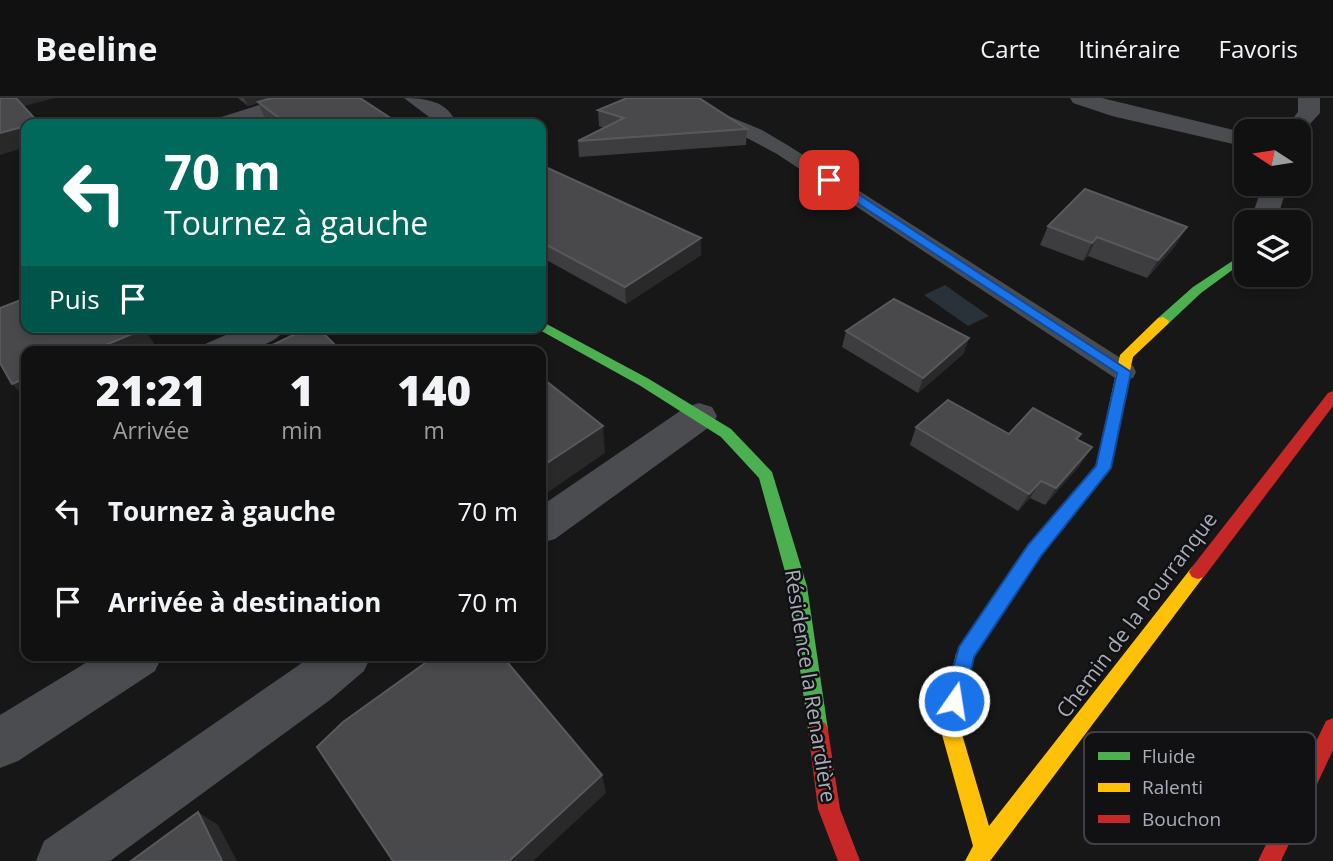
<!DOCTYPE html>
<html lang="fr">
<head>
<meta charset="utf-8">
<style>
	body { margin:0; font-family:"Open Sans",sans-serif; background:#1e1f1f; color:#f1f3f6; height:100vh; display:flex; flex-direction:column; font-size:26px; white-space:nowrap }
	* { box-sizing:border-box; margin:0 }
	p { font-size:23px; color:#9c9d9f }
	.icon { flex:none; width:38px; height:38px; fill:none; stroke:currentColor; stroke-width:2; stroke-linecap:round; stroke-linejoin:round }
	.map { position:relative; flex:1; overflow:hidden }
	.details { position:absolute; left:21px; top:248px; width:525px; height:315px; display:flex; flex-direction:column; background:#111; border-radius:14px; box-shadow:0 4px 10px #0003,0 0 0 2px #303131 }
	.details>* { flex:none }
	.banner { position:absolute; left:21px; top:21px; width:525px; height:214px; border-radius:14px; box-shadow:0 4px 10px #0003,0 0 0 2px #303131; background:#00695c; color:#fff; overflow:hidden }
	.needle { width:46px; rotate:282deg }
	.fabs { position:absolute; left:1234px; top:21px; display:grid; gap:14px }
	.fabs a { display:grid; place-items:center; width:77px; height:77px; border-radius:14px; background:#111; box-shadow:0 4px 10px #0003,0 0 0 2px #303131; font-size:35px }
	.pin { position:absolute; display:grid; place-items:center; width:60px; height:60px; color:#fff; margin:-30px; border-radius:14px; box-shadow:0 4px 10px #0006 }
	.me { position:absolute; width:77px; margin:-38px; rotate:13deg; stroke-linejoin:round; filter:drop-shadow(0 0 5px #0008) }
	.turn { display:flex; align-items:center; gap:24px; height:147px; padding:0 28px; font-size:32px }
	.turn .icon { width:91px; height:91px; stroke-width:2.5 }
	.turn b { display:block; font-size:49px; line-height:60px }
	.then { display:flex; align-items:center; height:66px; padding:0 28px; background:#0003; gap:14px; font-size:26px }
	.eta { display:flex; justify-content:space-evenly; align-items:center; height:119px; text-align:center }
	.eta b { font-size:42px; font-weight:800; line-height:49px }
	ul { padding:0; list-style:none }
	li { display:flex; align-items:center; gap:21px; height:91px; padding:0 28px }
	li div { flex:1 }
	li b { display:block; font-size:26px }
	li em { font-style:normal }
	header { display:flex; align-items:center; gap:42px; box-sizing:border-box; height:98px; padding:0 35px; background:#111; border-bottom:2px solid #303131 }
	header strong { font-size:33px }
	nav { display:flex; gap:38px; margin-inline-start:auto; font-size:24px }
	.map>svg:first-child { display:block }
</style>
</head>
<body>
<header>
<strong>Beeline</strong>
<nav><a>Carte</a><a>Itinéraire</a><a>Favoris</a></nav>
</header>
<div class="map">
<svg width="1333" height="763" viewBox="0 0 1333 763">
	<rect width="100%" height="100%" fill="#171717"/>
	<path fill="#2a3239" d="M945,187L989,218L968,228L924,197Z"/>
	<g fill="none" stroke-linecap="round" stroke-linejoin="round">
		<path fill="#4b4c50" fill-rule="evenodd" d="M721,15L762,32L789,48L1133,268L1136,274L1133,280L1124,282L1115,280L777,56L715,23L713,20Z"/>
		<g fill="#4b4c50" fill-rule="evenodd">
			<path d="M281,0H314L311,5L245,26H212L215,21Z"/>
			<path d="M404,0C425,0 449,3 456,26H434L433,22Z"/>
			<path d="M1070,0H1102L1246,35V49L1112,18L1073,5Z"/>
			<path d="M1298,0H1320V15L1298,39V33H1283L1298,14Z"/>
			<path d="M1263,86H1288L1276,124H1250Z"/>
			<path d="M244,229H287C270,255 228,254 201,254L205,246Z"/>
			<path d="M699,305L712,309L717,318L712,327L555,441L541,445V408L686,309Z"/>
			<path d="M97,558H162L155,573L18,663L0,670V617Z"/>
			<path d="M312,558H371L364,573L330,602L110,763H36L44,743Z"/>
		</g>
		<g fill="#4caf50" fill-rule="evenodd">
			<path d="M1246,154V162L1201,195L1168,226H1158V220L1193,189Z"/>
			<path d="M541,223L649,281L731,331L772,374L807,488L828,632L825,639L818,642L811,639L808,632L789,488L759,380L721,339L639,287L536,230L541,229Z"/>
		</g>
		<path fill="#ffc107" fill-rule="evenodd" d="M1163,219L1169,223L1168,226L1133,259L1108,374L1040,458L974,559L959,626L989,728L1192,469L1198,467L1204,469L1207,474L990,763H965L973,748L939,626L956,556L1028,448L1096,368L1120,257L1158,220Z"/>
		<g fill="#c62828" fill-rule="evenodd">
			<path d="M1333,293V308L1204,479L1198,481L1192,479L1189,474L1192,469L1328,295Z"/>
			<path d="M1333,620V652L1281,763H1258L1326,623Z"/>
			<path d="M818,622L825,625L828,632L840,711L860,763H838L818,711L808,632L811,625Z"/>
		</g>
	</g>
	<g fill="#3d3d3f">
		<path d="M238,0H360L398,25V26H271L266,22L258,5L248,8Z"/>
		<path d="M598,12L747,31L746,47L579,59L578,43L604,30L599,28Z"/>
		<path d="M541,67L701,140V157L626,206L541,159Z"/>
		<path d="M1048,128L1176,147L1147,180L1088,158L1083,163L1040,147Z"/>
		<path d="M846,233L969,240L963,256L918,295L842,249Z"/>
		<path d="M916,329L1009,336H1081L1078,341L1080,367L1045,407L1030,400L1018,413L910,347Z"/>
	</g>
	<g fill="#29292a">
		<path d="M14,0H55L20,9Z"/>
		<path d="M244,0H273L248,8Z"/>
		<path d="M26,28V49L0,57V35Z"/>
		<path d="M1187,129L1176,147L1147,180L1158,162Z"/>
		<path d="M1097,139L1088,158L1083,163L1092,145Z"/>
		<path d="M701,140V157L626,206L625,189Z"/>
		<path d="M144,231L160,254H89Z"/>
		<path d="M969,240L963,256L918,295L923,280Z"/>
		<path d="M26,280V301L12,286Z"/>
		<path d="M603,328L605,355L541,399V369Z"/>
		<path d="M1092,349L1080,367L1045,407L1056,390Z"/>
		<path d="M1041,383L1030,400L1018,413L1029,396Z"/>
		<path d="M602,677L606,695L533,763H509Z"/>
		<path d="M198,714L218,727L237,763H222Z"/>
	</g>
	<g fill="#49494c" stroke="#58595d" stroke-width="2">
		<path d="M0,0H16L38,24L26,26V28L0,35Z"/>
		<path d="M272,0H360L398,25L393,26H287L258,4Z"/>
		<path d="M627,0H699L747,31L578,43L624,20L598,12Z"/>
		<path d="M541,67L701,140L625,189L541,144Z"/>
		<path d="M1085,91L1187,129L1158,162L1097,139L1092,145L1048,128Z"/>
		<path d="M26,200V229H143L144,231L89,254H26V280L12,286L0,265V210Z"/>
		<path d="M894,201L969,240L923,280L846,233Z"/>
		<path d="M310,229H317L342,254H258Z"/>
		<path d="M541,279L603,328L541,369Z"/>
		<path d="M948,302L1009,336L1033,310L1081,336L1076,341L1092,349L1056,390L1041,383L1029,396L916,329Z"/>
		<path d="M435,558H502L602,677L509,763H393L317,649L343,624Z"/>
		<path d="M198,714L222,763H131Z"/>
	</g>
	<path fill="#1a73e8" stroke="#114b97" stroke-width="2" d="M825,79H832L1131,274L1111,370L1041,458L974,559L964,603L962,610L954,612L947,610L944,603L959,549L1028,447L1096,368L1117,275L825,84Z"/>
	<g text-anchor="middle" stroke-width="5" stroke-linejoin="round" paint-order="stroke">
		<g font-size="21" fill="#a8adb8" stroke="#111113">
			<text transform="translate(1137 517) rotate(-53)" y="7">Chemin de la Pourranque</text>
			<text transform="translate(810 588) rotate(81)" y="7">Résidence la Renardière</text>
		</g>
	</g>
	<rect x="1084" y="634" width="232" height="112" rx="10" fill="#111113" stroke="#3e4045" stroke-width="2"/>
	<rect x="1098" y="654" width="32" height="8" fill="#4caf50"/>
	<rect x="1098" y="685" width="32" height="9" fill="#ffc107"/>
	<rect x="1098" y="717" width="32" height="8" fill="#c62828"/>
	<g font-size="19" fill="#a8adb8">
		<text x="1142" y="665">Fluide</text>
		<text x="1142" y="696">Ralenti</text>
		<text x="1142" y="728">Bouchon</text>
	</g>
</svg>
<div class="fabs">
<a><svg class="needle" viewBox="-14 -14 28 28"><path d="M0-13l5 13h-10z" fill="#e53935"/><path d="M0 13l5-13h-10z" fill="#9c9d9f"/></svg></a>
<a><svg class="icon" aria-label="layers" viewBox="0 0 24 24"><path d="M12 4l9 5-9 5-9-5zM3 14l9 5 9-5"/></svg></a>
</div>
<div class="pin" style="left:829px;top:82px;background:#d93025"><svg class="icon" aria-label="arrive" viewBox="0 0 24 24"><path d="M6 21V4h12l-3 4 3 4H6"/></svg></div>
<svg class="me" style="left:954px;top:603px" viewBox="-20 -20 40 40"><circle r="17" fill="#1a73e8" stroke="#fff" stroke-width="3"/><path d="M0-11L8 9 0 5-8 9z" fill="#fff"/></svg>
<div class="banner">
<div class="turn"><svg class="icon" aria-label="left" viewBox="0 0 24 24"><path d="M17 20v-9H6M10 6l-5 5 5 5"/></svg><div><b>70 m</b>Tournez à gauche</div></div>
<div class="then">Puis<svg class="icon" aria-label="arrive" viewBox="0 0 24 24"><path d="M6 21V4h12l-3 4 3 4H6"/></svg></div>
</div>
<section class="details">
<div class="eta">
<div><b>21:21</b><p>Arrivée</p></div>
<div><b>1</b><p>min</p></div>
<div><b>140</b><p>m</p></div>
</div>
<ul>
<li><svg class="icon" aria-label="left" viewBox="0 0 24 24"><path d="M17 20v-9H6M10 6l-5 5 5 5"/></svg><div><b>Tournez à gauche</b></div><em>70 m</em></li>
<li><svg class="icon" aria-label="arrive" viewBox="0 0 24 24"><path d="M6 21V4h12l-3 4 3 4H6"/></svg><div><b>Arrivée à destination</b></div><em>70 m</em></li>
</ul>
</section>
</div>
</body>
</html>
